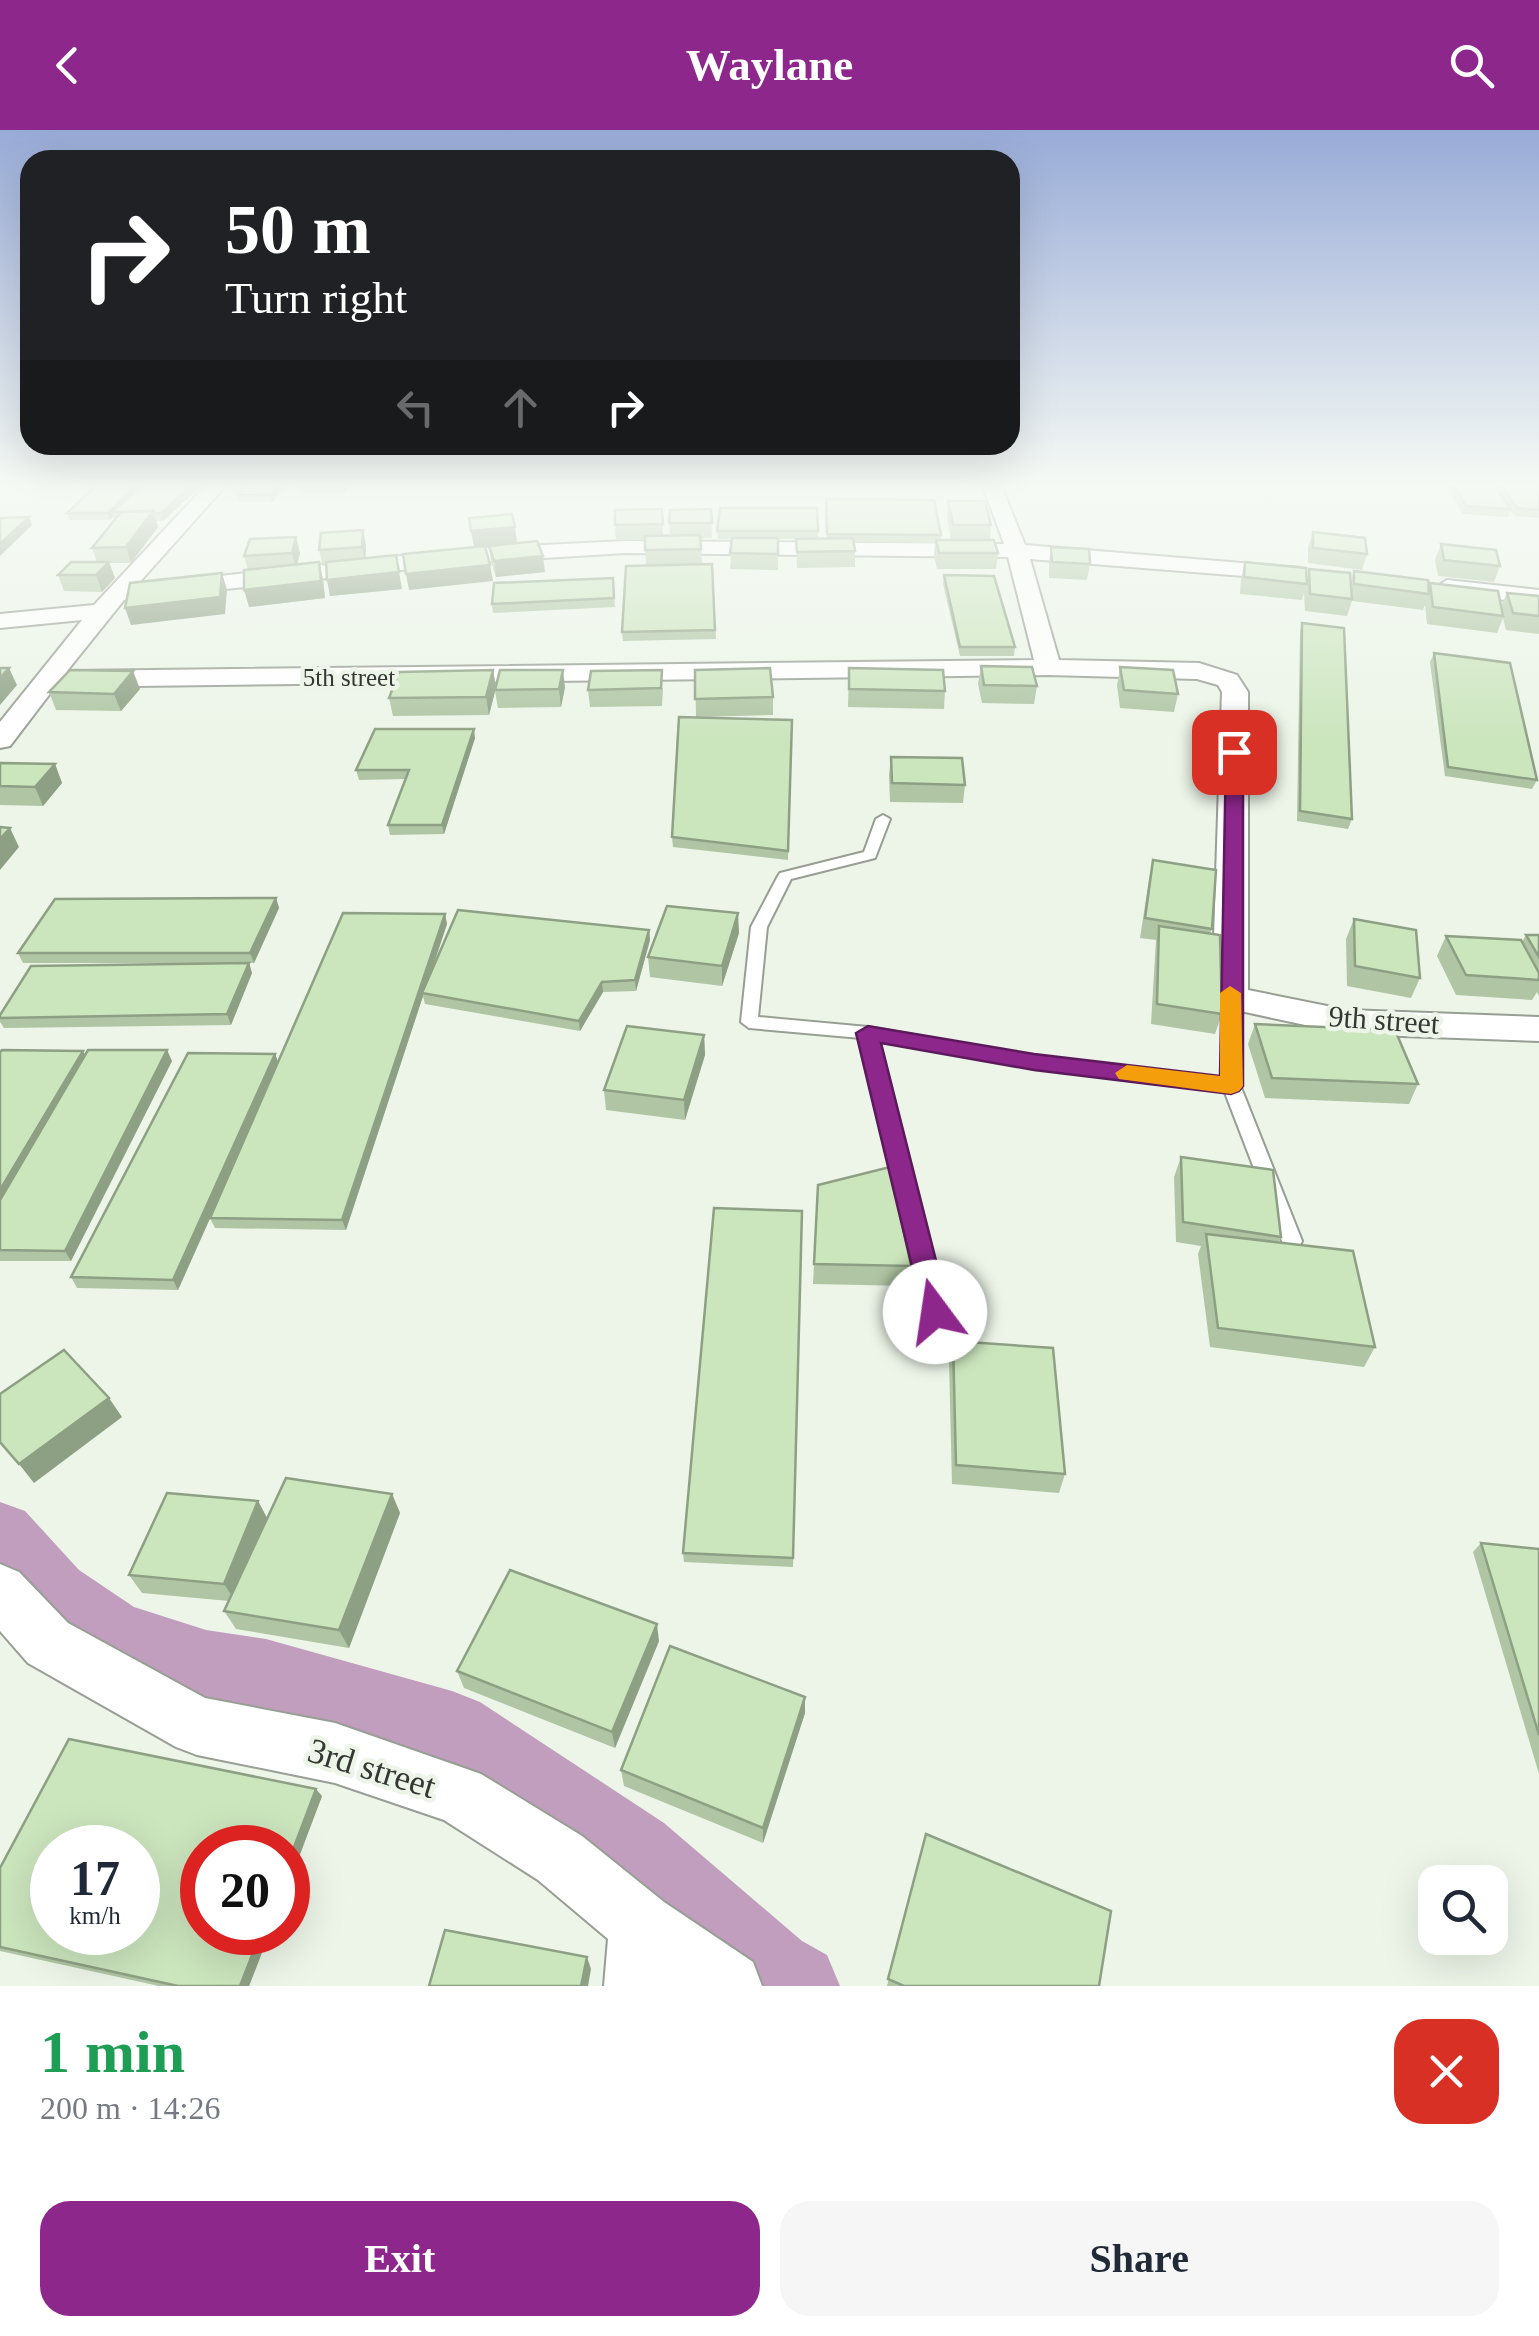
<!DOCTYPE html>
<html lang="en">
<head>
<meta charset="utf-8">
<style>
	body { margin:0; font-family:"Times New Roman",serif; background:#f6f6f7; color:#1f2937; height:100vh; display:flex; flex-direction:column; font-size:38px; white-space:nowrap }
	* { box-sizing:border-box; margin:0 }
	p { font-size:32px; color:#747a83 }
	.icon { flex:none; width:55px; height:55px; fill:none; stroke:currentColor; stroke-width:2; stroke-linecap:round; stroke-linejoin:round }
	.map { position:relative; height:1856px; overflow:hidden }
	.sheet { display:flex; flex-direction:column; background:#fff; flex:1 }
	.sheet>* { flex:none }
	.guide { position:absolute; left:20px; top:20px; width:1000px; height:305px; border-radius:30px; box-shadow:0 10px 40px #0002; background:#202124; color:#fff; overflow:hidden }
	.buttons { position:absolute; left:1418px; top:1735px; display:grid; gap:20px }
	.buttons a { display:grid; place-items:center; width:90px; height:90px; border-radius:20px; background:#fff; box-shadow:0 10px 40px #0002; font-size:50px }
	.speed { position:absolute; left:30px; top:1695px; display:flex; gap:20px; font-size:50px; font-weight:700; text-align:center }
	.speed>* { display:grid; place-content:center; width:130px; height:130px; border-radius:50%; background:#fff; box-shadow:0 10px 40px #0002; line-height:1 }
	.speed small { font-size:25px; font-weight:400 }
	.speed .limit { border:15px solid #d22; background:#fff; color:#111 }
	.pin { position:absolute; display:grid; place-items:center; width:85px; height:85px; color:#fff; margin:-42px; border-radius:20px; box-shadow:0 5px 15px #0006 }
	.me { position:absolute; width:110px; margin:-55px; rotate:346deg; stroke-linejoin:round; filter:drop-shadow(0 0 8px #0008) }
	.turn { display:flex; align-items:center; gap:35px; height:210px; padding:0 40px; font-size:45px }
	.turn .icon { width:130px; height:130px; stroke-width:2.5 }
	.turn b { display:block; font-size:70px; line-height:85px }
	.lanes { display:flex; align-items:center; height:95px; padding:0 40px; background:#0003; justify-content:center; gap:50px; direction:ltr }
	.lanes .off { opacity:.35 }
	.round { display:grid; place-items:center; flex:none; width:105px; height:105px; border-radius:30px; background:#f6f6f7 }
	.headline { display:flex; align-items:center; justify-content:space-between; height:170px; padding:0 40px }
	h1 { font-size:60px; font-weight:800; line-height:75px; color:#1e9e55 }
	.primary-button { display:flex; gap:20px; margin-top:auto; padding:20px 40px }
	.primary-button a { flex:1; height:115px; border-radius:30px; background:#8e278c; color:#fff; font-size:40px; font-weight:800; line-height:115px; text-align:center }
	.primary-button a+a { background:#f6f6f7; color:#1f2937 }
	header { display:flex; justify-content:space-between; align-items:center; height:130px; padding:0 40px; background:#8e278c; color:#fff; font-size:45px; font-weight:800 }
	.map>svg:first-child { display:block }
</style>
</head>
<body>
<header><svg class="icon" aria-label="back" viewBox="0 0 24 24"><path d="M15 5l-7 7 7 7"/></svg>Waylane<svg class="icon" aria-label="search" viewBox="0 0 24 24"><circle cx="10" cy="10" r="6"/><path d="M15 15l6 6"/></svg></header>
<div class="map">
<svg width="1539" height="1856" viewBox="0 0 1539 1856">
	<rect width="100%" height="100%" fill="#ecf5e8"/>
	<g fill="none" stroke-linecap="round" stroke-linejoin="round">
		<path fill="#c19ebe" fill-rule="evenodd" d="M0,1372L25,1381L79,1440L134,1477L206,1500L266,1509L452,1561L480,1572L664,1693L802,1811L827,1825L840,1856H721L606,1751L433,1634L266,1585L206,1576L115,1545L89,1534L27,1490L0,1458Z"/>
		<g stroke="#979e93" stroke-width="4">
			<path id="lane" d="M883,685L890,689L875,728L791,749L767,797L758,887L868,897L1034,926L1222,948V868L1230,863L1236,864L1238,868L1240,955L1302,1111L1299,1117L1292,1119L1285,1117L1282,1111L1224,960L1034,938L878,911L946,1183L943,1189L935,1192L927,1189L861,908L749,898L741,892L751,797L778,746L780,743L864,722L876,689Z"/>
		</g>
		<g stroke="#979e93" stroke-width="4">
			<g id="street">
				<path d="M208,353H228L137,455L465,419L625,411L1004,414L982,353H1000L1025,415L1301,438L1304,443L1301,448L1293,450L1030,429L1059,530L1199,533L1237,545L1248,562V860L1347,880L1539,887V911L1347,904L1217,876L1212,868L1222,562L1218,555L1197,549L1048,545L55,557L10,616L0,618V592L82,490L0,498V484L94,475ZM625,423L1008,427L1034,530L67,541L124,470L465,433Z"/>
				<path d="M1447,450L1539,460V474L1439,462L1436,457Z"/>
				<path d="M0,1434L19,1442L68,1493L205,1568L335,1593L481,1644L582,1706L664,1772L753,1832L762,1856H604L608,1809L538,1750L444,1690L335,1653L197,1625L176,1617L28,1533L0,1501Z"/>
			</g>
		</g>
		<use href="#lane" fill="#fff" fill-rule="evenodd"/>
		<use href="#street" fill="#fff" fill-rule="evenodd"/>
	</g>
	<g fill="#afc5a3">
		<path d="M99,353H204L163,391H156L158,397L131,433H109L115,448L102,462L64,461L58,445L97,432L92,418L115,390L113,387L110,390H70L67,383Z"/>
		<path d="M247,353H283L284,357L272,372H239L237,364Z"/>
		<path d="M350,353L345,364L302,365L300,357Z"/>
		<path d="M1444,353H1539V388L1514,386L1510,380L1508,387L1463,384Z"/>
		<path d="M826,369L941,405V410H951L947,386L948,371L991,395L990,410L998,423L996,439H937L934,426L935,413L854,412L855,421V437L797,438L796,409H778V440L730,439L732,409H718L717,401L817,378L818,409H827Z"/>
		<path d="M662,379L663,406H670L669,393L711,379L712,408H701L702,434H712L716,509L623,511L622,502L646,436L645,410H616L615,395Z"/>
		<path d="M515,397L517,413L545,442L496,447L491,432L489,416L516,413L474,417Z"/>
		<path d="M1313,402L1367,424L1362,440L1308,433V418Z"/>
		<path d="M296,407L300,423L297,435L319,432L323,449L325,468L249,477L248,440L244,426Z"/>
		<path d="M1441,414L1500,436L1494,452L1438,446L1435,430Z"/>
		<path d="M366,415V428L402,459L330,466L326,436H323L319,420Z"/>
		<path d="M1051,417L1090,434L1087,450L1049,448V433Z"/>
		<path d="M1245,432L1307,447L1309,439L1351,450L1354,441L1428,458L1430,453L1501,476L1507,463L1539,466V504L1506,500L1503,488L1497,503L1427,494L1425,475L1423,480L1352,471L1347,486L1305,481L1304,463L1302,470L1240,464L1241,448Z"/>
		<path d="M944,445L1015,517L1014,526H960L943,454Z"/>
		<path d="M613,448L615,477L493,483L492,474Z"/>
		<path d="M1302,493L1352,689L1348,699L1297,691L1300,502Z"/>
		<path d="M1434,523L1537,650L1532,659L1445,646L1430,532Z"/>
		<path d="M981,536L1037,556L1034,574L982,573L978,554Z"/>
		<path d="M1120,537L1178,564L1174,582L1120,578L1117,555Z"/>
		<path d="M849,538L945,561L944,579L848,577Z"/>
		<path d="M493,540L496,557H565L561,577L498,578L495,561L489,585L393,586L389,568Z"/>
		<path d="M695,540L773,567V585L696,587Z"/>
		<path d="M663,558L662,576L590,577L588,560Z"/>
		<path d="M140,559L121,581L56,580L49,562Z"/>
		<path d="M792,590L788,730L673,717L672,707Z"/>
		<path d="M475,608L444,704L390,705L388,695L405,649L359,650L356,640Z"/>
		<path d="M891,627L965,655L963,673L890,672L889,645Z"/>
		<path d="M0,633L55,634L62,653L43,676L0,675Z"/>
		<path d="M1153,730L1212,799L1210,803L1222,884L1215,904L1151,894L1156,810L1140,808L1149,749Z"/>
		<path d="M276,768L279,778L254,833H249L252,843L231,895L4,898L0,892V885L234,833H23L18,823Z"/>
		<path d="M445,784L447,794L429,846L649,800L650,810L636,861L603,862L580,901L425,874L423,866L346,1100L215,1098L210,1088L178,1160L77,1158L71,1147L275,924L278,932Z"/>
		<path d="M1354,789L1420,848L1411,868L1347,856L1346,809Z"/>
		<path d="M739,803L722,856L650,847L648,827Z"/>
		<path d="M1526,805H1539V866L1537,862L1532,870L1456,865L1437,826L1446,806L1522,812Z"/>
		<path d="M1255,894L1418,954L1409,974L1265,968L1248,914Z"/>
		<path d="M704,905L705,925L685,990L606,980L604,960Z"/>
		<path d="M83,921L85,924L172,931L71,1131H0V922Z"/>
		<path d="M1181,1027L1281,1107L1279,1112L1375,1217L1364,1237L1210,1217L1198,1124L1201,1116L1176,1112L1174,1047Z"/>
		<path d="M818,1055L911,1136L909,1156L813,1154Z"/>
		<path d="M802,1081L793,1437L684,1432L683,1423Z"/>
		<path d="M953,1211L1065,1344L1059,1363L952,1354L949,1231Z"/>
		<path d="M392,1364L400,1383L349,1518L236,1499L224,1481L229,1471L142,1463L129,1445L258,1371L267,1388Z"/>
		<path d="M1481,1413L1539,1419V1644L1473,1422Z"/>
		<path d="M659,1511L615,1618L464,1558L457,1541Z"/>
		<path d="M805,1567V1583L763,1713L624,1656L621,1640Z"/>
		<path d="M322,1666L288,1756V1718L202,1802H270L249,1856H159L0,1821V1738Z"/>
		<path d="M926,1704L1099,1856H887Z"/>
	</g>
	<g fill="#8ea084">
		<path d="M138,353H148L112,382L113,387L110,390L108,383Z"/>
		<path d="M193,353H204L163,391L161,383Z"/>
		<path d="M280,353H283L284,357L272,372L270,365Z"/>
		<path d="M345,353H350L345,364L343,356Z"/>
		<path d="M153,381L158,397L131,433L126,417Z"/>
		<path d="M29,387L32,395L0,426V414Z"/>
		<path d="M515,397L517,413L474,417L471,401Z"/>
		<path d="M363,400L366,415L365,432L362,417Z"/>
		<path d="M296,407L300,423L296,439L292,423Z"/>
		<path d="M396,425L402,459L330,466L327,450Z"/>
		<path d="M543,426L545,442L496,447L494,431Z"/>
		<path d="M109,432L115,448L102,462L96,445Z"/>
		<path d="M319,432L323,449L325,468L249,477L244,460Z"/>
		<path d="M490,435L493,451L409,460L406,444Z"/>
		<path d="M222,443L227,460L225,484L131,495L125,478Z"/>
		<path d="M9,538L17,555L0,575V548Z"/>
		<path d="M493,540L496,558L489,585L486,567Z"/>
		<path d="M563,540L565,557L561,577L559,559Z"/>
		<path d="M133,541L140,559L121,581L114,564Z"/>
		<path d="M474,599L475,608L444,704L442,695Z"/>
		<path d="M55,634L62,653L43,676L35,657Z"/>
		<path d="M10,698L19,717L0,740V709Z"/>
		<path d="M276,768L279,778L254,833L250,823Z"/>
		<path d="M738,783L739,803L722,856V836Z"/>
		<path d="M445,784L447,794L424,864L422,863L423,866L346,1100L342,1090Z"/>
		<path d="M649,800L650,810L636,861L635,850Z"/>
		<path d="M249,833L252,843L231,895L227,884Z"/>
		<path d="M602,852L603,862L580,901L579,891Z"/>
		<path d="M704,905L705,925L685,990L684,970Z"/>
		<path d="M167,920L172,931L71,1131L65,1121Z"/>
		<path d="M83,921L88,931L0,1081V1060Z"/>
		<path d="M275,924L279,934L178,1160L173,1150Z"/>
		<path d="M109,1268L122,1287L34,1353L19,1334Z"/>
		<path d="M392,1364L400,1383L349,1518L339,1500Z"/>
		<path d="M258,1371L268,1390L236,1472L224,1454Z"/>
		<path d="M657,1494L659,1511L615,1618L612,1602Z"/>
		<path d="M805,1567V1583L763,1713V1698Z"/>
		<path d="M316,1659L322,1666L288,1756V1733Z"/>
		<path d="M261,1802H270L249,1856H240Z"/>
		<path d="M587,1827L591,1839L588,1856H581Z"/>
	</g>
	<g fill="#cbe5bd" stroke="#8ea084" stroke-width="2.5" fill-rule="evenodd">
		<path d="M99,353H138L108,383H67Z"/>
		<path d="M145,353H193L161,383H152L153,381L112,382Z"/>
		<path d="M247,353H280L270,365L237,364Z"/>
		<path d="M303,353H345L343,356L300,357Z"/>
		<path d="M1452,353H1493L1511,379L1466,376Z"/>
		<path d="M1500,353H1539V380L1517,378Z"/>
		<path d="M826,369L934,370L941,405L827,404Z"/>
		<path d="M948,371H985L991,395H953Z"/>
		<path d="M720,378H817L818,401H717Z"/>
		<path d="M662,379L663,394L615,395V380Z"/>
		<path d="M711,379L712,393H669L670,380Z"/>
		<path d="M153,381L126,417L92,418L121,382Z"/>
		<path d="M512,384L515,397L471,401L469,388Z"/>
		<path d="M29,387L0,414V388Z"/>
		<path d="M363,400L362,417L319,420L321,403Z"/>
		<path d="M1313,402L1365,408L1367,424L1313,418Z"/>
		<path d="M700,405L701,419L645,420V406Z"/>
		<path d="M296,407L292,423L244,426L250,409Z"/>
		<path d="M732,408H778V424L730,423Z"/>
		<path d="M853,408L855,421L797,422L796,409Z"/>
		<path d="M936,410H994L998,423H939Z"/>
		<path d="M537,411L543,426L494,431L489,416Z"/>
		<path d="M1441,414L1496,420L1500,436L1444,430Z"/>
		<path d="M485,416L490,435L406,444L403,424Z"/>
		<path d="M1051,417L1089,419L1090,434L1052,432Z"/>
		<path d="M396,425L399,442L327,450L326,432Z"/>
		<path d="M71,432H109L96,445H58Z"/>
		<path d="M319,432L321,451L244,460V440Z"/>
		<path d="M1245,432L1306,438L1307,454L1244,447Z"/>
		<path d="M712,434L715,500L622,502L626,436Z"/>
		<path d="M1309,439L1350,443L1352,469L1310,464Z"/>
		<path d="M1354,441L1428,450L1429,464L1354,454Z"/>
		<path d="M222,443L220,467L125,478L130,453Z"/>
		<path d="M944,445L994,446L1015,517H960Z"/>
		<path d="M613,448L614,468L492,474L494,453Z"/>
		<path d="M1430,453L1498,461L1503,486L1433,477Z"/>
		<path d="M1507,463L1539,466V486L1513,483Z"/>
		<path d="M1302,493L1344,498L1352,689L1300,681Z"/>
		<path d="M1434,523L1510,533L1537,650L1448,637Z"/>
		<path d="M981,536L1032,537L1037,556L984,555Z"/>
		<path d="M1120,537L1173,540L1178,564L1124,560Z"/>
		<path d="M0,538H9L0,548Z"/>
		<path d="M770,538L773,567L695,569V540Z"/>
		<path d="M849,538L943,540L945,561L849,559Z"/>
		<path d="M70,540L133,541L114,564L49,562Z"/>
		<path d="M493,540L486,567L389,568L399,542Z"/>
		<path d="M500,540H563L559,559L495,560Z"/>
		<path d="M662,540L661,558L588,560L591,541Z"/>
		<path d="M679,587L792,590L788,721L672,707Z"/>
		<path d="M375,599H474L442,695H388L409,640H356Z"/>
		<path d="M891,627L962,628L965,655L892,653Z"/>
		<path d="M0,633L55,634L35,657L0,656Z"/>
		<path d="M0,697L10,698L0,709Z"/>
		<path d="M1153,730L1216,740L1212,799L1145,788Z"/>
		<path d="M276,768L250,823H18L55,769Z"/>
		<path d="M667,776L738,783L722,836L648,827Z"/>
		<path d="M458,780L649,800L635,850L602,852L579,891L422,863Z"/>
		<path d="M343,783L445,784L342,1090L210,1088Z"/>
		<path d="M1354,789L1416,800L1420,848L1355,836Z"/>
		<path d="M1159,796L1220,805L1222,884L1157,874Z"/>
		<path d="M1526,805H1539V827Z"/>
		<path d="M1446,806L1521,810L1539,843V850L1466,845Z"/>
		<path d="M249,833L227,884L0,888V885L31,836Z"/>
		<path d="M1255,894L1395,900L1418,954L1272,948Z"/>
		<path d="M627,896L704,905L684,970L604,960Z"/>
		<path d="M2,920L83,921L0,1060V922Z"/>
		<path d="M88,920H167L65,1121L0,1120V1070Z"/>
		<path d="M188,923L275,924L173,1150L71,1147Z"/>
		<path d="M1181,1027L1273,1040L1281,1107L1183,1092Z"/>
		<path d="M890,1037L911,1136L814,1134L818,1055Z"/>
		<path d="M714,1078L802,1081L793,1428L683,1423Z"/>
		<path d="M1206,1104L1353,1121L1375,1217L1218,1198Z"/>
		<path d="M953,1211L1053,1218L1065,1344L956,1335Z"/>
		<path d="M64,1220L109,1268L19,1334L0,1312V1264Z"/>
		<path d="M286,1348L392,1364L339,1500L224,1481Z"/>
		<path d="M167,1363L258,1371L224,1454L129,1445Z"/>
		<path d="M1481,1413L1539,1419V1605Z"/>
		<path d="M510,1440L657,1494L612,1602L457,1541Z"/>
		<path d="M670,1516L805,1567L763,1698L621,1640Z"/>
		<path d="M69,1609L316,1659L288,1733V1718H202V1802H261L240,1856H178L0,1817V1738ZM52,1718H138V1802H52Z"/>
		<path d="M926,1704L1111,1781L1099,1856H904L888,1849Z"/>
		<path d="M445,1800L587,1827L581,1856H429Z"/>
	</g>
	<linearGradient id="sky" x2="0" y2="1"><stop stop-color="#98abd7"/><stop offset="0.58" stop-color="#f6faf5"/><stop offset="1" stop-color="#f6faf5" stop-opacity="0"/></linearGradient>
	<rect width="1539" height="612" fill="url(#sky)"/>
	<path fill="#8e278c" stroke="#5c195b" stroke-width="2.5" d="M1234,617L1243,622V956L1239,961L1231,964L1034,940L881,913L949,1182L945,1191L935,1194L925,1191L856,903L868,896L1034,924L1220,946L1226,622Z"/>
	<path fill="#f59e0b" d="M1230,856L1241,863L1243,956L1239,961L1231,964L1119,949L1115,943L1127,935L1220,946V863Z"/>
	<g text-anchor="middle" stroke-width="9" stroke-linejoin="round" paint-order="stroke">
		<g font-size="25" fill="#343732" stroke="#ecf5e8">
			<text x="349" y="556">5th street</text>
		</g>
		<g font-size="30" fill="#343732" stroke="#ecf5e8">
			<text transform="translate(1384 890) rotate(4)" y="10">9th street</text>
		</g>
		<g font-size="35" fill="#343732" stroke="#ecf5e8">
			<text transform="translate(372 1638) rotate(17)" y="12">3rd street</text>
		</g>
	</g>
</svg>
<div class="buttons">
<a><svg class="icon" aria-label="search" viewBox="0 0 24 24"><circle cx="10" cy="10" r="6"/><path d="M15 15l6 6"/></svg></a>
</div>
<div class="speed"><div>17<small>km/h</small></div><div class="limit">20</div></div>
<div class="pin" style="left:1234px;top:622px;background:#d93025"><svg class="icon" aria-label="arrive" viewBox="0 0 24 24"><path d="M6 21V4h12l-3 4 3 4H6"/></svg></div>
<svg class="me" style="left:935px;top:1182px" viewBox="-20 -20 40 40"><circle r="19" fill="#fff"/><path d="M0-13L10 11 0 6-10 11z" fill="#8e278c"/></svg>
<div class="guide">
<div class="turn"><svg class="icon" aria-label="right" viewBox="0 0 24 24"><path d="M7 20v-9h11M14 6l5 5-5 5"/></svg><div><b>50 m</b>Turn right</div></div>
<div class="lanes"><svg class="icon off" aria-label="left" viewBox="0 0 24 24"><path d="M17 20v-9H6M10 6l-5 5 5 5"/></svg><svg class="icon off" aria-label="ahead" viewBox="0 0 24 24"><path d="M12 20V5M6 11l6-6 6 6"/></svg><svg class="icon" aria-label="right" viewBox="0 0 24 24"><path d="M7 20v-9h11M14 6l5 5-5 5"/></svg></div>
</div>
</div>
<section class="sheet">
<div class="headline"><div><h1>1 min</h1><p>200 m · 14:26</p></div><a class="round" style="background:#d93025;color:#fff"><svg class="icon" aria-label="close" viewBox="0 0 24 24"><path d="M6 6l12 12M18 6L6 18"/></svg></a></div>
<div class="primary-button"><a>Exit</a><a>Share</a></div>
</section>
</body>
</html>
